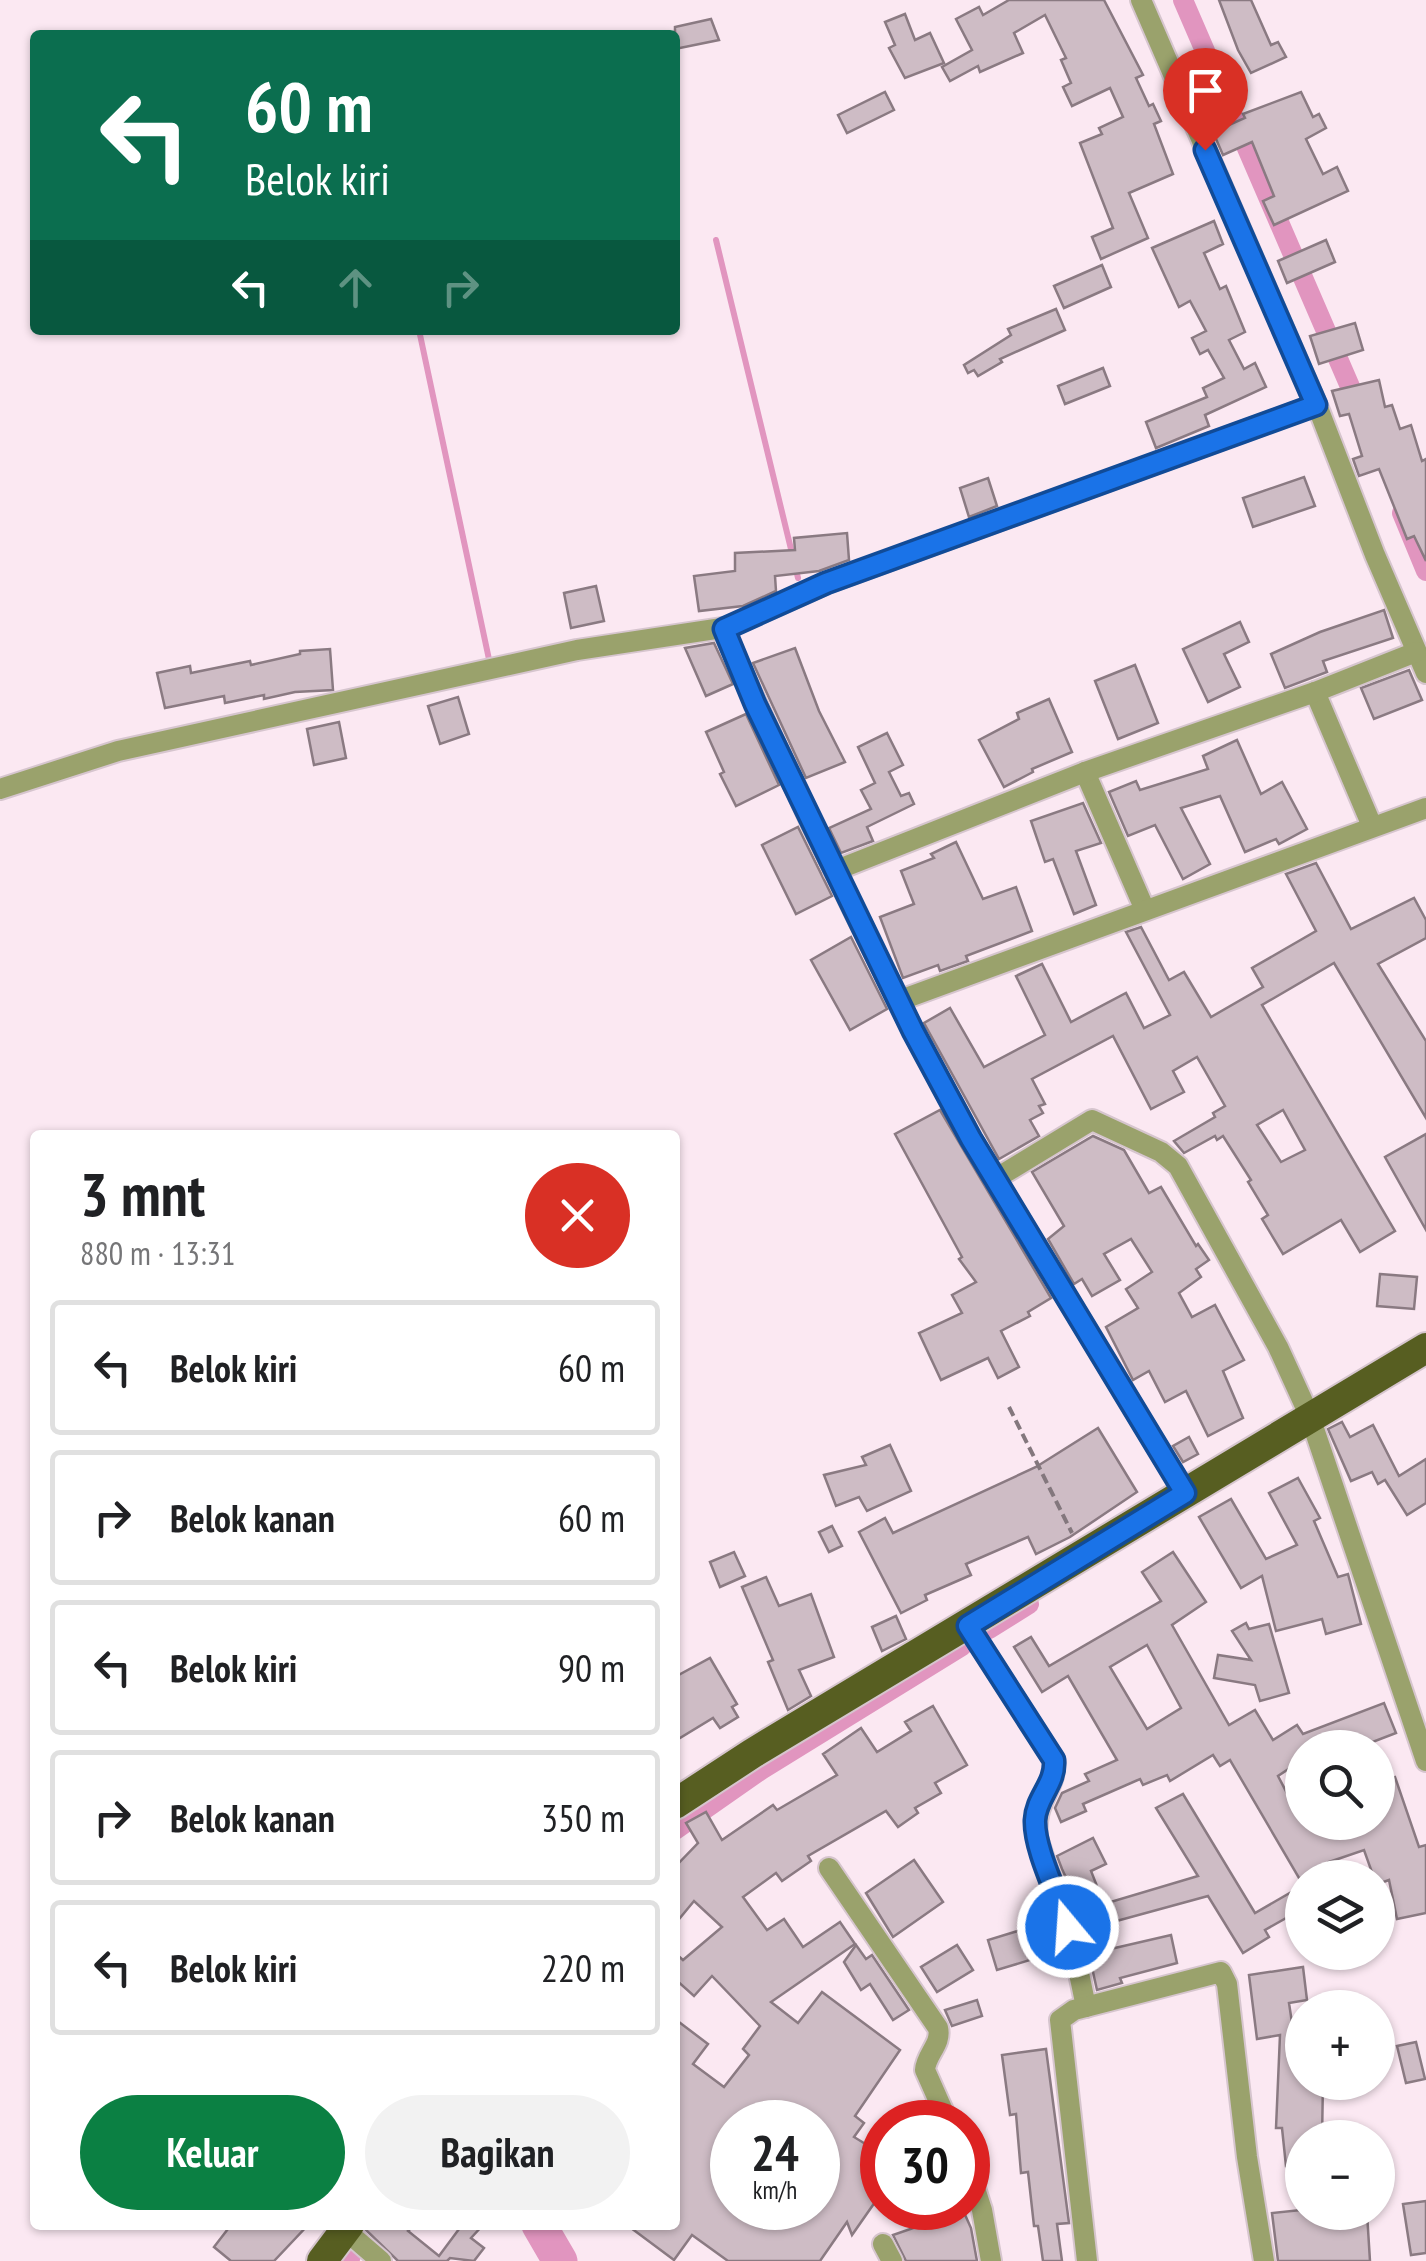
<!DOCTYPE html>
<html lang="id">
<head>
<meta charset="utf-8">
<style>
	body { margin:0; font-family:"PT Sans Narrow",sans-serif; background:#f2f2f2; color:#202124; height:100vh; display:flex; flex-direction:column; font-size:38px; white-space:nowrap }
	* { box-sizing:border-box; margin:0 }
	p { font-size:32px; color:#757577 }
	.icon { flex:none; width:55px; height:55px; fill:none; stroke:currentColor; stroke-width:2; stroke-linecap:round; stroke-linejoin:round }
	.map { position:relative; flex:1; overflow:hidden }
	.sheet { position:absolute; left:30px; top:1130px; width:650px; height:1100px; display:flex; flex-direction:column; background:#fff; border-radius:10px; box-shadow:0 2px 8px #0004 }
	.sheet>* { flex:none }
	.hud { position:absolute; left:30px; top:30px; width:650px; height:305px; border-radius:10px; box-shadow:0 2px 8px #0004; background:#0b6e4f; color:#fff; overflow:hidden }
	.fabs { position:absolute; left:1285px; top:1730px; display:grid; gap:20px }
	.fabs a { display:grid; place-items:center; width:110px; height:110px; border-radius:50%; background:#fff; box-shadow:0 2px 8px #0004; font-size:50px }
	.speed { position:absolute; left:710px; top:2100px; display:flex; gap:20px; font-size:50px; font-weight:700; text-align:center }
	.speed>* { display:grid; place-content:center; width:130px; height:130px; border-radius:50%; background:#fff; box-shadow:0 2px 8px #0004; line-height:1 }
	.speed small { font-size:25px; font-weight:400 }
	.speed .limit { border:15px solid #d22; background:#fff; color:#111 }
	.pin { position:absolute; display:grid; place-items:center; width:85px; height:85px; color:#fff; margin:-102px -42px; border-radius:50% 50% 50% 0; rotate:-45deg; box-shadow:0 0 10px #0007 }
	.pin .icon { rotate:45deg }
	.me { position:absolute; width:110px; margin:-55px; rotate:342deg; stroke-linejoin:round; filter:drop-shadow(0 0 8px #0008) }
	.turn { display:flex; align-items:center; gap:35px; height:210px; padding:0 50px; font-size:45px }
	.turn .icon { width:130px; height:130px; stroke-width:2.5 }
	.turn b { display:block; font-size:70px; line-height:85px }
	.lanes { display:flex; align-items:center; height:95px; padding:0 50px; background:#0003; justify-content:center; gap:50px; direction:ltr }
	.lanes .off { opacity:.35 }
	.round { display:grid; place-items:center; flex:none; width:105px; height:105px; border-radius:52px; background:#f2f2f2 }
	.summary { display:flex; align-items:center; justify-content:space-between; height:170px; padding:0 50px }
	h1 { font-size:60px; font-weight:600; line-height:75px }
	.cta { display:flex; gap:20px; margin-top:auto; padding:20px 50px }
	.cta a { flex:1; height:115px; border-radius:60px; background:#0b8043; color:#fff; font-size:40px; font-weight:600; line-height:115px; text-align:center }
	.cta a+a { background:#f2f2f2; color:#202124 }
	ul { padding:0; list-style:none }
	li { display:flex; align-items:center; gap:30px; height:135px; margin:0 20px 15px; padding:0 30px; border:5px solid #e0e0e0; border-radius:10px }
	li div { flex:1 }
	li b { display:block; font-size:38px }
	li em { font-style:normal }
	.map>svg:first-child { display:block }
</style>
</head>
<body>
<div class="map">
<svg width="1426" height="2261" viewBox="0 0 1426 2261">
	<rect width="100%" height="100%" fill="#fbe8f2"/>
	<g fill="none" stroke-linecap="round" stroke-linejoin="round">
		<g stroke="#e195bf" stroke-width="6">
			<path d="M716,240L798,578"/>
			<path d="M419,330L490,664"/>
		</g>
		<g stroke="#e195bf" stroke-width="20">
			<path d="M1183,0L1361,412"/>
			<path d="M1402,513L1426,571"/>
			<path d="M989,1629L1029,1604"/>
			<path d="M675,1830L761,1770L962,1646"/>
			<path d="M348,2261L351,2256"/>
		</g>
		<path stroke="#e195bf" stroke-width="35" d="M539,2225L560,2261"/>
	</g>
	<g fill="#cebcc5" stroke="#8a7a82" stroke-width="2.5" fill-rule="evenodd">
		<path d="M1009,0H1104L1143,75L1136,78L1149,106L1153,104L1161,121L1154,124L1173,174L1129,193L1148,238L1101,259L1092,237L1113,228L1080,143L1102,134L1099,128L1123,117L1110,88L1072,106L1063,87L1071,83L1061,60L1066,58L1045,15L1014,33L1023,53L980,72L978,66L950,81L942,67L972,50L956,19L979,7L983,15Z"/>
		<path d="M1219,0H1251L1271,45L1278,42L1286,57L1251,73L1238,50Z"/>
		<path d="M905,14L915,40L930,33L944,63L905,78L889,48L895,45L885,22Z"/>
		<path d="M711,19L719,40L675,49V27Z"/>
		<path d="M885,92L894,110L847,133L838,115Z"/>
		<path d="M1301,92L1313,117L1319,114L1326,128L1306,139L1323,174L1337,167L1348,191L1274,225L1263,201L1274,196L1252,142L1223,155L1213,132L1245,118L1243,114Z"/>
		<path d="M1214,221L1223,244L1204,253L1220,289L1226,286L1245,332L1229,340L1244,369L1255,363L1266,387L1205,415L1209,426L1156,448L1146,422L1207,397L1203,388L1224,378L1208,350L1200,354L1192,338L1206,331L1190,301L1179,307L1152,248Z"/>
		<path d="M1326,240L1335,262L1287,283L1278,261Z"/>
		<path d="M1102,265L1111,287L1064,308L1054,286Z"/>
		<path d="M1056,309L1065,330L1000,359L1002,362L978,376L974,370L968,373L964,365L1011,335L1008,329Z"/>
		<path d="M1355,323L1363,350L1319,364L1310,336Z"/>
		<path d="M1103,368L1110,386L1065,404L1058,386Z"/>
		<path d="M1379,380L1385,407L1392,405L1400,429L1411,425L1422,461L1426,459V561L1414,536L1407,539L1379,469L1359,476L1353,459L1362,456L1349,414L1340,416L1332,391Z"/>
		<path d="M1304,477L1315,506L1253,527L1243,498Z"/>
		<path d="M988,478L997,506L969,517L960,488Z"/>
		<path d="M847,533L849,560L819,571L775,576L776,591L743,606L699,611L694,576L735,571V553L795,550L794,538Z"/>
		<path d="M596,586L604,621L571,628L564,593Z"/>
		<path d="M1384,610L1393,638L1323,661L1327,672L1285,688L1271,654L1320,632Z"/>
		<path d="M1240,622L1249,642L1224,654L1240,687L1208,702L1183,649Z"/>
		<path d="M714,643L733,684L706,696L685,648Z"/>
		<path d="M795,648L819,711L845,762L806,778L753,663Z"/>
		<path d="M330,649L333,690L295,692L264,699V695L225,703L224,696L165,708L157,673L190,666L191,673L250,661L251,665L300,654V651Z"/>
		<path d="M1135,665L1158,723L1118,739L1095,681Z"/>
		<path d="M1409,670L1422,700L1374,719L1361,688Z"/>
		<path d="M458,697L469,734L440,744L428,706Z"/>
		<path d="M1049,699L1072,752L1032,769L1033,772L1004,787L979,740L1019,719L1017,713Z"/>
		<path d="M746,714L779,785L736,806L720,774L724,772L706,732Z"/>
		<path d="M339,722L346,758L314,765L307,729Z"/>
		<path d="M887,733L903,765L889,772L901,796L909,793L914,804L867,827L873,841L841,853L829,828L871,809L861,790L875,783L858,747Z"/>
		<path d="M1237,740L1261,794L1282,782L1307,829L1279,844L1276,839L1245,852L1220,796L1181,808L1210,864L1183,879L1155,825L1128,836L1109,792L1136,781L1140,790L1208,769L1203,756Z"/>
		<path d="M1083,803L1101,843L1076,851L1096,905L1074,914L1053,859L1045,862L1031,821Z"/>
		<path d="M798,827L832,896L796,914L762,845Z"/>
		<path d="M956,842L983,899L1016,887L1032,931L966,956L968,961L940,971L938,965L903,978L880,917L914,904L901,871L934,858L931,854Z"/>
		<path d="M1316,863L1351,929L1414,898L1426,920V938L1378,964L1426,1041V1118L1334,963L1262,1005L1395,1231L1360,1252L1341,1220L1283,1254L1262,1219L1268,1215L1248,1182L1251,1180L1223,1136L1217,1140L1215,1136L1184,1153L1174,1141L1215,1117L1213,1113L1225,1106L1197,1057L1173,1071L1184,1092L1151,1109L1113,1036L1032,1079L1045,1104L1039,1106L1043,1113L1030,1120L1039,1136L999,1159L924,1023L950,1008L984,1067L1045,1035L1016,976L1042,964L1071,1022L1126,993L1144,1028L1170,1015L1126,932L1141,927L1169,980L1184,972L1211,1017L1263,987L1252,968L1316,931L1286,874ZM1283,1110L1305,1150L1281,1162L1257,1125Z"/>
		<path d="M851,937L887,1009L850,1030L811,960Z"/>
		<path d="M940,1110L1051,1298L1028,1312L1030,1316L1001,1331L1019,1367L998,1378L988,1358L941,1380L919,1333L962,1313L952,1295L976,1282L959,1259L962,1257L895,1134Z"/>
		<path d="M1426,1134V1230L1385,1157Z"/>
		<path d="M1093,1136L1124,1150L1149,1193L1161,1187L1196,1246L1198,1244L1209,1260L1196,1269L1201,1277L1179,1293L1192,1317L1215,1305L1244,1360L1223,1371L1243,1418L1208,1436L1186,1391L1165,1402L1149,1371L1133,1380L1106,1327L1138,1308L1126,1289L1152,1272L1131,1239L1104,1254L1120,1280L1092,1296L1082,1279L1074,1284L1048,1239L1064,1226L1032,1172Z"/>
		<path d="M1380,1274L1417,1277L1414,1309L1377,1306Z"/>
		<path d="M1342,1422L1350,1437L1373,1425L1399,1476L1426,1459V1503L1407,1515L1385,1480L1378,1484L1372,1472L1351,1481L1328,1429Z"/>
		<path d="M1098,1428L1137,1492L1070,1537L1036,1554L1028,1537L966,1564L971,1575L925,1595L927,1600L901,1613L859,1532L885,1518L893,1533L1036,1467Z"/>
		<path d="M1189,1437L1198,1454L1183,1462L1173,1446Z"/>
		<path d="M890,1445L911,1491L867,1511L859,1497L836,1506L824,1475L866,1465L862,1457Z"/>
		<path d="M1298,1478L1320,1518L1314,1521L1338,1577L1348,1574L1361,1624L1326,1634L1322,1619L1276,1631L1262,1576L1241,1588L1199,1517L1231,1499L1266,1559L1297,1545L1269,1493Z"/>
		<path d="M832,1526L842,1546L829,1552L819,1532Z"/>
		<path d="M734,1552L745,1576L720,1587L710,1562Z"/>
		<path d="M1173,1552L1206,1602L1172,1625L1229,1725L1255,1710L1273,1740L1297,1725L1303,1734L1384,1703L1396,1733L1357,1748H1302V1760L1278,1776L1302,1822H1378V1783L1395,1777L1419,1847L1426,1845V1913L1397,1919L1389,1880L1378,1884V1878H1374L1364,1850L1329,1862L1340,1878H1299L1230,1760L1220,1766L1213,1755L1170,1781L1167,1775L1143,1785L1140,1779L1083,1804L1086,1811L1061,1822L1055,1808L1062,1793L1089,1781L1085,1774L1117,1760L1068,1676L1042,1692L1014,1647L1031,1637L1049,1666L1161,1601L1142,1572ZM1147,1645L1181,1708L1147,1729L1110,1667Z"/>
		<path d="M766,1577L779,1606L811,1594L834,1657L799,1670L811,1696L788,1710L768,1662L773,1660L742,1587Z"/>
		<path d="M896,1616L906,1639L882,1651L872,1627Z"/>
		<path d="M1246,1623L1249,1629L1269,1624L1289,1693L1260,1701L1255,1685L1214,1678L1218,1655L1251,1660L1232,1631Z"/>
		<path d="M710,1658L737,1704L732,1707L738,1717L720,1728L713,1718L675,1741V1677Z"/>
		<path d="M933,1706L967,1765L935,1783L941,1793L915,1808L918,1813L898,1827L886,1811L808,1856L811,1861L782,1881L776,1873L743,1897L767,1930L784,1919L803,1947L840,1922L855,1944L771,2002L798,2023L822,1992L900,2050L855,2116L864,2123L854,2137L872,2148L869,2157L882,2166V2192L852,2235L847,2222L820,2261H728L692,2235L674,2260L627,2225H675V2019L708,2044L693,2064L724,2087L749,2055L743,2049L760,2026L712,1976L694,1996L675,1979V1953L683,1960L722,1927L694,1901L675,1924V1867L698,1843L686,1823L706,1812L722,1840L773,1805L777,1810L837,1775L823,1754L861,1728L877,1752L911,1731L905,1722ZM732,2122H818V2171L826,2177L818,2190V2208H732Z"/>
		<path d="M1183,1794L1255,1913L1302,1886V1909L1265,1930L1269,1937L1243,1953L1208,1896L1091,1928L1073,1880L1068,1882L1062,1869L1057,1856L1093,1838L1106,1864L1091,1871L1104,1904L1198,1876L1156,1808Z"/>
		<path d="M914,1860L943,1902L893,1937L866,1893Z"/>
		<path d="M1034,1926L1043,1956L997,1970L988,1940Z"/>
		<path d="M1171,1935L1177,1963L1120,1978L1122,1983L1097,1990L1089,1954Z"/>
		<path d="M856,1945L866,1959L872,1955L909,2010L893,2020L870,1984L861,1990L844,1962Z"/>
		<path d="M957,1945L973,1970L937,1992L921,1967Z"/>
		<path d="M1303,1967L1307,2000L1289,2003L1297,2056H1302V2082H1323L1322,2138H1302V2164L1286,2166L1282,2128H1276L1280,2035L1257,2039L1249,1975Z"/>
		<path d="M977,2000L982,2016L952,2026L945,2010Z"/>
		<path d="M1416,2042L1425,2079L1406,2083L1397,2046Z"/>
		<path d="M1046,2049L1069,2223L1057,2224L1062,2261H1043L1038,2226H1034L1028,2172L1021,2173L1016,2114L1010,2115L1002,2055Z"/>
		<path d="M1426,2201V2253L1411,2255L1403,2204Z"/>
		<path d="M915,2208H962L971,2228L977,2261H906L893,2235L922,2225Z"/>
		<path d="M1301,2210L1328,2212V2216L1367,2213L1370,2261H1278L1272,2213Z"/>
		<path d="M231,2225H308L274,2261H231L214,2247Z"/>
		<path d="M367,2225H414L408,2231L439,2256L462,2225H483L471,2238L484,2248L474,2261L450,2258L447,2261H398L366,2230Z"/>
	</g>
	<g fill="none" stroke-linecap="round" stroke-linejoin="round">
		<g stroke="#d6c5ce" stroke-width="24">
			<g id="street">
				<path d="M1141,0L1320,413L1375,555L1426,673"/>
				<path d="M724,629L827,583L1316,405"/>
				<path d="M1315,692L1372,826"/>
				<path d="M1085,772L1145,910"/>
				<path d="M0,789L118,751L577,650L722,628L814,829L913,1031L971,1139L1185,1493"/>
				<path d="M834,871L1085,772L1315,692L1416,652"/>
				<path d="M898,1001L1426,808"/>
				<path d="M995,1179L1092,1120L1161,1152L1178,1166L1278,1347L1310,1417L1426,1761"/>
				<path d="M968,1626L1054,1760C1057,1790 1033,1799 1037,1838L1074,1949L1086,2007"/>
				<path d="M829,1868L938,2028C942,2044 926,2054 925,2070L948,2122"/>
				<path d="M968,2167L982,2210L991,2261"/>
				<path d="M345,2230L381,2261"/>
				<path d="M883,2244L892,2261"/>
				<path d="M1087,2261L1060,2020L1074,2010L1221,1972L1227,1984L1247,2157L1264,2261"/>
			</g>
		</g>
		<g stroke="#d6c5ce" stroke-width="34">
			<g id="primary">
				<path d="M675,1804L753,1753L1426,1348"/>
				<path d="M322,2261L349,2225"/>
			</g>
		</g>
		<path stroke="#83777d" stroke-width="4" stroke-dasharray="10 5" stroke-linecap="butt" d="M1009,1407L1072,1533"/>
		<use href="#street" stroke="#9aa26c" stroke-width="20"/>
		<use href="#primary" stroke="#575e21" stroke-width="30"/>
	</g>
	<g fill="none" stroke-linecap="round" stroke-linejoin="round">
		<g stroke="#114b97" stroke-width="25">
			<path id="route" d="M1068,1927C1059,1897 1034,1850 1035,1820C1036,1797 1056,1784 1054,1760L968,1626L1185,1493L971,1139L913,1031L755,704L724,629L826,583L1316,405L1205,150"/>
		</g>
		<use href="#route" stroke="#1a73e8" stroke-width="18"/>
	</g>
</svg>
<div class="fabs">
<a><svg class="icon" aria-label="search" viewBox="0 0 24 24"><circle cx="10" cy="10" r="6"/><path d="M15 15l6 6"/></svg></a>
<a><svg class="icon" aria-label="layers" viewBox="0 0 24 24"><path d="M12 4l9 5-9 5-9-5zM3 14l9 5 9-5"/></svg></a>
<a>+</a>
<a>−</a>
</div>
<div class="speed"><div>24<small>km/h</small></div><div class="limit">30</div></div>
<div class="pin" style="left:1205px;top:150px;background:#d93025"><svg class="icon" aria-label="arrive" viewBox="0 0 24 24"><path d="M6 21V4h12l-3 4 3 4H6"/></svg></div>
<svg class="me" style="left:1068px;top:1927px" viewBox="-20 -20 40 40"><circle r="17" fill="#1a73e8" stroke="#fff" stroke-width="3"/><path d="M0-11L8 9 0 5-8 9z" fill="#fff"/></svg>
<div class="hud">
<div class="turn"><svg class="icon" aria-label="left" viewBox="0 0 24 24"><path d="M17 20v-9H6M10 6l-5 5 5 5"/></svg><div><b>60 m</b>Belok kiri</div></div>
<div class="lanes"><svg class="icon" aria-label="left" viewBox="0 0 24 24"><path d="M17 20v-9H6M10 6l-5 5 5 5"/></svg><svg class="icon off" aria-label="ahead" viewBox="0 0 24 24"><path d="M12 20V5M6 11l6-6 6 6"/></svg><svg class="icon off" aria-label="right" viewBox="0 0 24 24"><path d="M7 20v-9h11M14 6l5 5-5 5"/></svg></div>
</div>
<section class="sheet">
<div class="summary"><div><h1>3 mnt</h1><p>880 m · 13:31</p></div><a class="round" style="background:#d93025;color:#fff"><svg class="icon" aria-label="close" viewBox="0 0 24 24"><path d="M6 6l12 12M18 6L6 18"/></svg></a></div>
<ul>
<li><svg class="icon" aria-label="left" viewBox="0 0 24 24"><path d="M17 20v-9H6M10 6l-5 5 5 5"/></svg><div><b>Belok kiri</b></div><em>60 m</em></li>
<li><svg class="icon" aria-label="right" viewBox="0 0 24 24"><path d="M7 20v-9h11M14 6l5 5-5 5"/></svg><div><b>Belok kanan</b></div><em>60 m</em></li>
<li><svg class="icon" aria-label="left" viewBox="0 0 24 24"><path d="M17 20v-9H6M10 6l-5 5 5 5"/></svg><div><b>Belok kiri</b></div><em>90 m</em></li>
<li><svg class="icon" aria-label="right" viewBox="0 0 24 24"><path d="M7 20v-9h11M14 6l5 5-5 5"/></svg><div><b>Belok kanan</b></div><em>350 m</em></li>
<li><svg class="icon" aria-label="left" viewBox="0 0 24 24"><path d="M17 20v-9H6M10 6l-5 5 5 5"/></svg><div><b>Belok kiri</b></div><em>220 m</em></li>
</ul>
<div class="cta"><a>Keluar</a><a>Bagikan</a></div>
</section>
</div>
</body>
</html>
